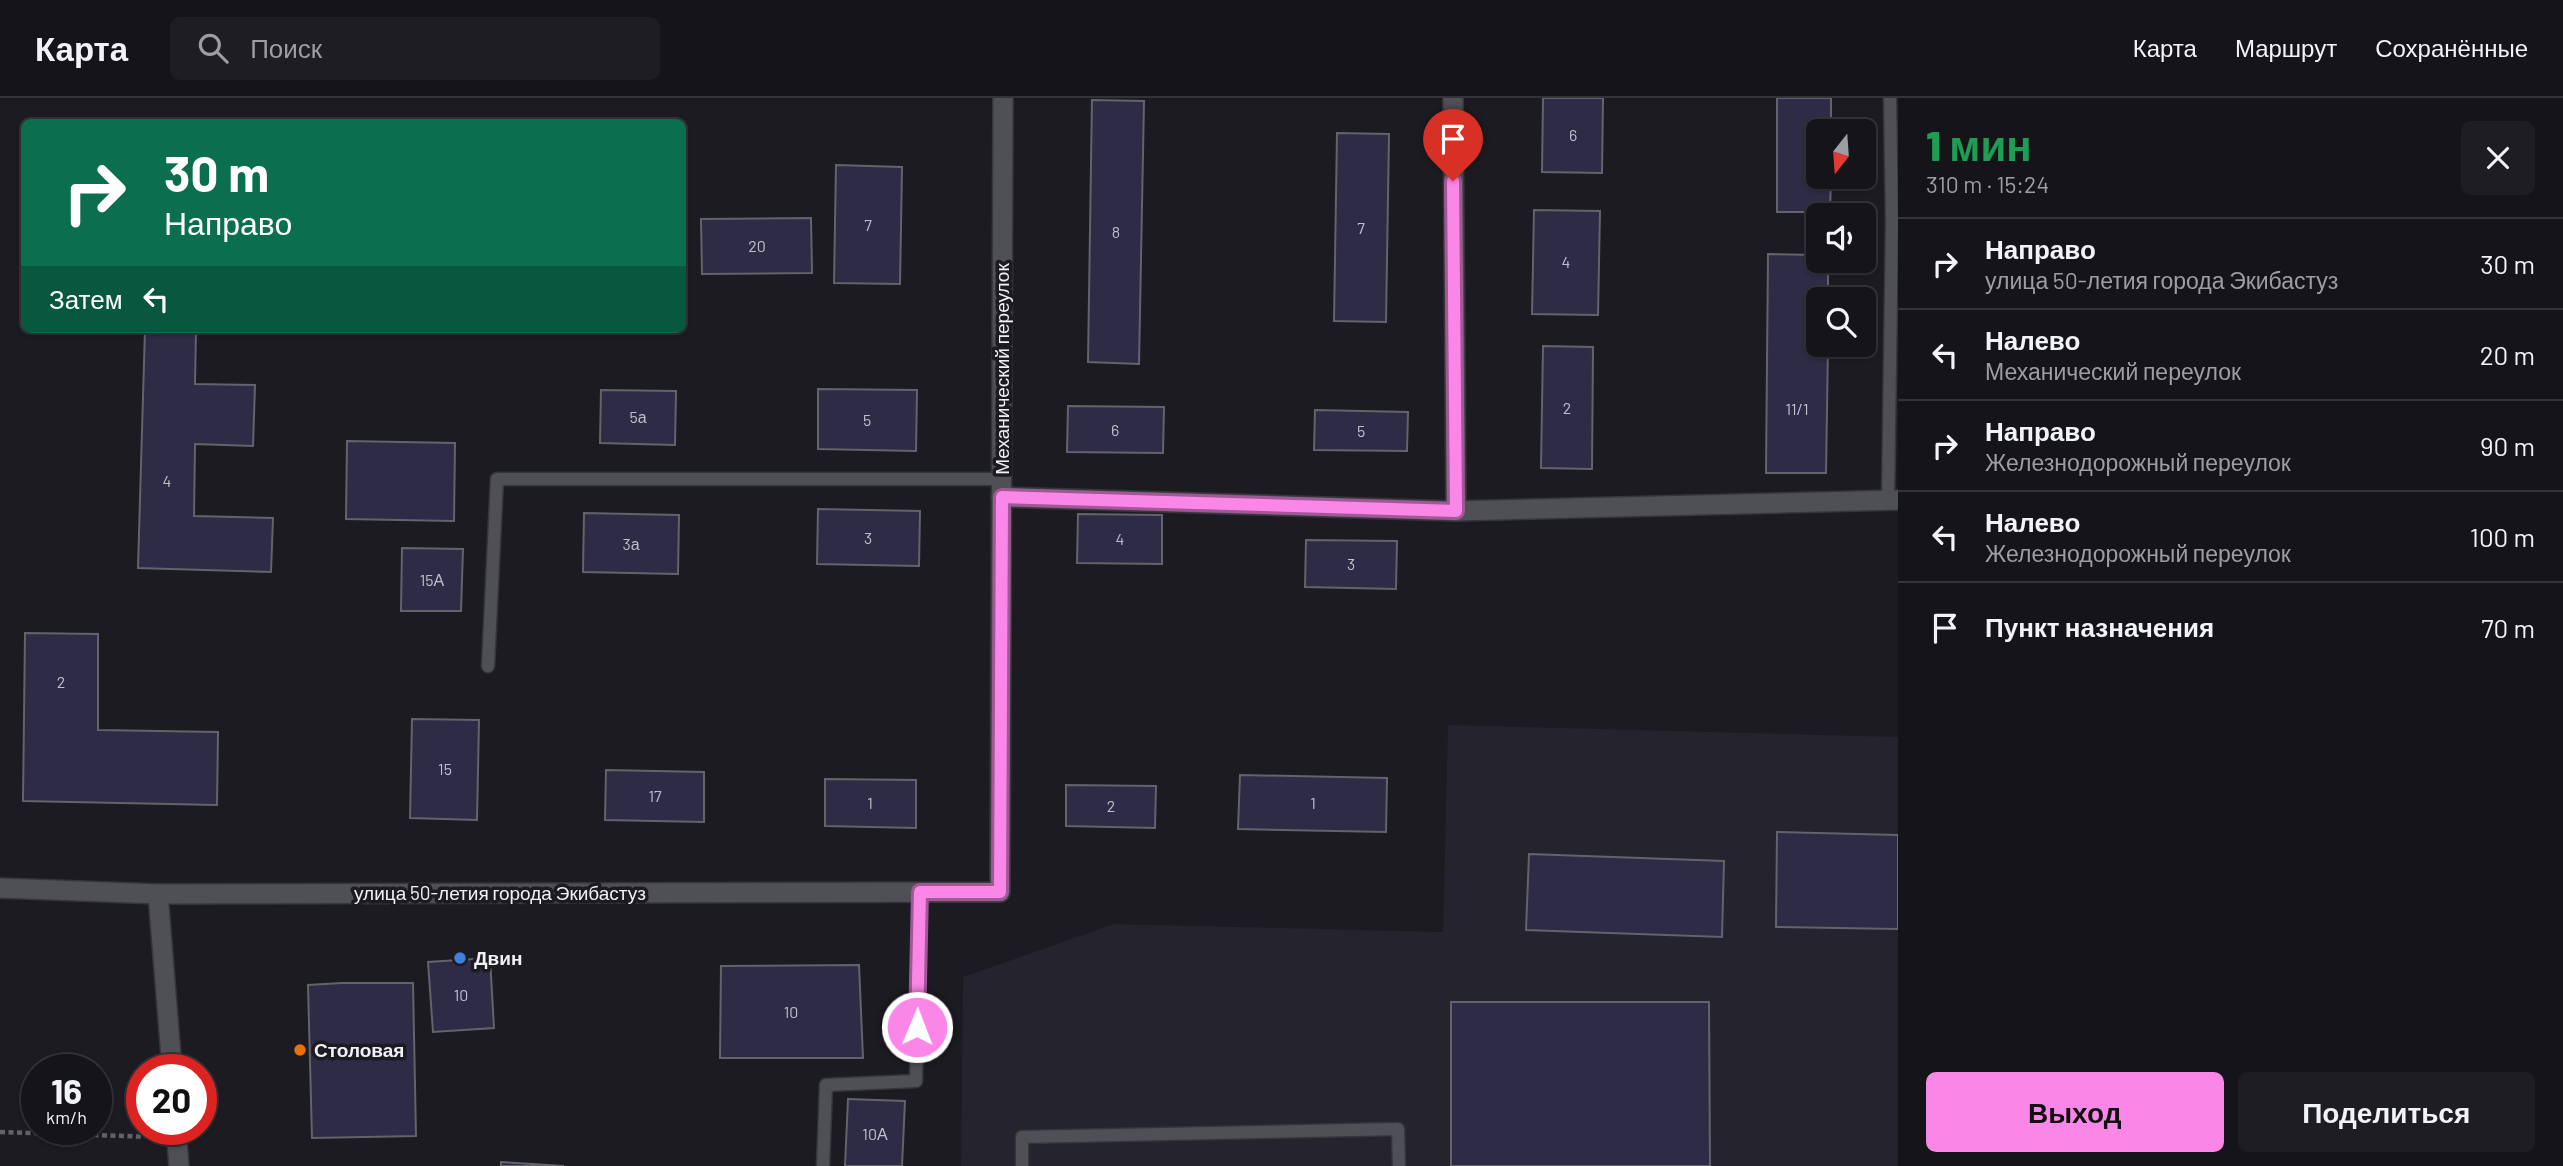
<!DOCTYPE html>
<html lang="ru">
<head>
<meta charset="utf-8">
<style>
	body { margin:0; font-family:Barlow,sans-serif; background:#1e1d22; color:#f1f3f6; height:100vh; display:flex; flex-direction:column; font-size:26px; white-space:nowrap }
	* { box-sizing:border-box; margin:0 }
	p { font-size:23px; color:#9d9ea2 }
	.icon { flex:none; width:38px; height:38px; fill:none; stroke:currentColor; stroke-width:2; stroke-linecap:round; stroke-linejoin:round }
	.map { position:relative; flex:1; overflow:hidden }
	.details { display:flex; flex-direction:column; background:#151419; width:665px }
	.details>* { flex:none }
	.banner { position:absolute; left:21px; top:21px; width:665px; height:214px; border-radius:10px; box-shadow:0 2px 5px #0004,0 0 0 2px #343338; background:#0b6e4f; color:#fff; overflow:hidden }
	.needle { width:46px; rotate:197deg }
	.fabs { position:absolute; left:1806px; top:21px; display:grid; gap:14px }
	.fabs a { display:grid; place-items:center; width:70px; height:70px; border-radius:10px; background:#151419; box-shadow:0 2px 5px #0004,0 0 0 2px #343338; font-size:35px }
	.speed { position:absolute; left:21px; top:956px; display:flex; gap:14px; font-size:35px; font-weight:700; text-align:center }
	.speed>* { display:grid; place-content:center; width:91px; height:91px; border-radius:50%; background:#151419; box-shadow:0 2px 5px #0004,0 0 0 2px #343338; line-height:1 }
	.speed small { font-size:18px; font-weight:400 }
	.speed .limit { border:10px solid #d22; background:#fff; color:#111 }
	.pin { position:absolute; display:grid; place-items:center; width:60px; height:60px; color:#fff; margin:-72px -30px; border-radius:50% 50% 50% 0; rotate:-45deg; box-shadow:0 0 7px #0007 }
	.pin .icon { rotate:45deg }
	.me { position:absolute; width:77px; margin:-38px; rotate:1deg; stroke-linejoin:round; filter:drop-shadow(0 0 5px #0008) }
	.turn { display:flex; align-items:center; gap:24px; height:147px; padding:0 28px; font-size:32px }
	.turn .icon { width:91px; height:91px; stroke-width:2.5 }
	.turn b { display:block; font-size:49px; line-height:60px }
	.then { display:flex; align-items:center; height:66px; padding:0 28px; background:#0003; gap:14px; font-size:26px }
	.round { display:grid; place-items:center; flex:none; width:74px; height:74px; border-radius:10px; background:#1e1d22 }
	.headline { display:flex; align-items:center; justify-content:space-between; height:119px; padding:0 28px }
	h1 { font-size:42px; font-weight:800; line-height:52px; color:#1e9e55 }
	.cta { display:flex; gap:14px; margin-top:auto; padding:14px 28px }
	.cta a { flex:1; height:80px; border-radius:10px; background:#fa87e7; color:#111; font-size:28px; font-weight:800; line-height:80px; text-align:center }
	.cta a+a { background:#1e1d22; color:#f1f3f6 }
	ul { padding:0; list-style:none }
	li { display:flex; align-items:center; gap:21px; height:91px; padding:0 28px; border-top:2px solid #343338 }
	li div { flex:1 }
	li b { display:block; font-size:26px }
	li em { font-style:normal }
	header { display:flex; align-items:center; gap:42px; box-sizing:border-box; height:98px; padding:0 35px; background:#151419; border-bottom:2px solid #343338 }
	header strong { font-size:33px }
	nav { display:flex; gap:38px; margin-inline-start:auto; font-size:24px }
	.search { width:490px; height:63px; background:#1e1d22; display:flex; align-items:center; gap:18px; box-sizing:border-box; padding:0 24px; border-radius:10px; color:#9d9ea2; font-size:26px }
	main { display:flex; flex:1; min-height:0 }
	.map>svg:first-child { display:block }
</style>
</head>
<body>
<header>
<strong>Карта</strong>
<div class="search"><svg class="icon" aria-label="search" viewBox="0 0 24 24"><circle cx="10" cy="10" r="6"/><path d="M15 15l6 6"/></svg>Поиск</div>
<nav><a>Карта</a><a>Маршрут</a><a>Сохранённые</a></nav>
</header>
<main>
<div class="map">
<svg width="1898" height="1068" viewBox="0 0 1898 1068">
	<rect width="100%" height="100%" fill="#1c1b21"/>
	<path fill="#24232e" d="M1448,627L1898,639V1068H961L963,879L1114,826L1443,834Z"/>
	<g fill="#2d2b45" stroke="#63636a" stroke-width="2">
		<path d="M1543,0H1603L1602,75L1542,74Z"/>
		<path d="M1777,0H1831V33H1818V79H1831L1830,114H1777Z"/>
		<path d="M1092,2L1144,3L1139,266L1088,264Z"/>
		<path d="M1337,35L1389,36L1386,224L1334,223Z"/>
		<path d="M836,67L902,69L900,186L834,185Z"/>
		<path d="M1534,112L1600,113L1598,217L1532,216Z"/>
		<path d="M811,120L812,175L702,176L701,121Z"/>
		<path d="M1768,156L1818,157V163H1828V201H1818V247H1828L1826,375H1766Z"/>
		<path d="M145,231H196L195,286L255,287L253,348L195,346L194,418L273,420L271,474L138,470Z"/>
		<path d="M1543,248L1593,249L1592,371L1541,370Z"/>
		<path d="M818,291L917,292L916,353L818,351Z"/>
		<path d="M601,292L676,293L675,347L600,345Z"/>
		<path d="M1068,308L1164,309L1163,355L1067,354Z"/>
		<path d="M1315,312L1408,314L1407,353L1314,352Z"/>
		<path d="M347,343L455,345L454,423L346,421Z"/>
		<path d="M818,411L920,413L919,468L817,466Z"/>
		<path d="M584,415L679,417L678,476L583,474Z"/>
		<path d="M1078,416L1162,417V466L1077,465Z"/>
		<path d="M1306,442L1397,443L1396,491L1305,489Z"/>
		<path d="M402,450L463,451L461,513H401Z"/>
		<path d="M25,535L98,536V632L218,634L217,707L23,703Z"/>
		<path d="M412,621L479,622L477,722L410,720Z"/>
		<path d="M606,672L704,674V724L605,722Z"/>
		<path d="M1240,677L1387,680L1386,734L1238,731Z"/>
		<path d="M825,681L916,682V730L825,728Z"/>
		<path d="M1066,687L1156,688L1155,730L1066,728Z"/>
		<path d="M1777,734L1898,737V831L1776,829Z"/>
		<path d="M1529,756L1724,763L1722,839L1526,832Z"/>
		<path d="M490,860L494,930L433,934L428,864Z"/>
		<path d="M859,867L863,960H720L721,868Z"/>
		<path d="M342,885H413L416,1038L312,1040L308,887Z"/>
		<path d="M1451,904H1709L1710,1068H1451Z"/>
		<path d="M848,1001L905,1003L902,1068H845Z"/>
		<path d="M501,1064L564,1068H501Z"/>
	</g>
	<g fill="none" stroke-linecap="round" stroke-linejoin="round">
		<g stroke="#35353a" stroke-width="15">
			<g id="service">
				<path d="M1890,0L1892,124H1898"/>
				<path d="M1888,402L1892,124"/>
				<path d="M488,568L497,381H1001"/>
				<path d="M823,1068L826,987L916,983L920,794"/>
				<path d="M1022,1068V1039L1398,1031L1399,1068"/>
			</g>
		</g>
		<g stroke="#35353a" stroke-width="22">
			<g id="minor">
				<path d="M1001,399L1456,413L1453,0"/>
				<path d="M1456,413L1898,402"/>
				<path d="M158,796L1000,794L1003,0"/>
			</g>
		</g>
		<g stroke="#35353a" stroke-width="22">
			<g id="tertiary">
				<path d="M0,790L158,796L172,971"/>
				<path d="M176,1031L179,1068"/>
			</g>
		</g>
		<path stroke="#636267" stroke-width="4.5" stroke-dasharray="5 3.5" stroke-linecap="butt" d="M0,1034L155,1039"/>
		<use href="#service" stroke="#4f4f56" stroke-width="12"/>
		<use href="#minor" stroke="#4f4f56" stroke-width="19"/>
		<use href="#tertiary" stroke="#4f4f56" stroke-width="19"/>
	</g>
	<g fill="none" stroke-linecap="round" stroke-linejoin="round">
		<g stroke="#a25896" stroke-width="18">
			<path id="route" d="M917,929L920,794H1000L1002,399L1456,413L1453,83"/>
		</g>
		<use href="#route" stroke="#fa87e7" stroke-width="12"/>
	</g>
	<circle fill="#3f7fe0" stroke="#1c1b21" stroke-width="2.5" cx="460" cy="860" r="7"/>
	<circle fill="#e8710a" stroke="#1c1b21" stroke-width="2.5" cx="300" cy="952" r="7"/>
	<g text-anchor="middle" stroke-width="7" stroke-linejoin="round" paint-order="stroke">
		<g font-size="16" fill="#c0bfc9">
			<text x="1573" y="43">6</text>
			<text x="868" y="133">7</text>
			<text x="1361" y="136">7</text>
			<text x="1116" y="140">8</text>
			<text x="757" y="154">20</text>
			<text x="1566" y="170">4</text>
			<text x="1567" y="316">2</text>
			<text x="1797" y="317">11/1</text>
			<text x="638" y="325">5а</text>
			<text x="867" y="328">5</text>
			<text x="1115" y="338">6</text>
			<text x="1361" y="339">5</text>
			<text x="167" y="389">4</text>
			<text x="868" y="446">3</text>
			<text x="1120" y="447">4</text>
			<text x="631" y="452">3а</text>
			<text x="1351" y="472">3</text>
			<text x="432" y="488">15А</text>
			<text x="61" y="590">2</text>
			<text x="445" y="677">15</text>
			<text x="655" y="704">17</text>
			<text x="870" y="711">1</text>
			<text x="1313" y="711">1</text>
			<text x="1111" y="714">2</text>
			<text x="461" y="903">10</text>
			<text x="791" y="920">10</text>
			<text x="875" y="1042">10А</text>
		</g>
		<g font-size="19" fill="#f1f0f5" stroke="#1c1b21">
			<text transform="translate(1002 271) rotate(-90)" y="7">Механический переулок</text>
			<text x="500" y="802">улица 50-летия города Экибастуз</text>
		</g>
		<g font-size="19" font-weight="bold" fill="#f1f0f5" stroke="#1c1b21" text-anchor="start">
			<text x="474" y="867">Двин</text>
			<text x="314" y="959">Столовая</text>
		</g>
	</g>
</svg>
<div class="fabs">
<a><svg class="needle" viewBox="-14 -14 28 28"><path d="M0-13l5 13h-10z" fill="#e53935"/><path d="M0 13l5-13h-10z" fill="#9d9ea2"/></svg></a>
<a><svg class="icon" aria-label="sound" viewBox="0 0 24 24"><path d="M4 9h4l5-4v14l-5-4H4zM17 9q2 3 0 6"/></svg></a>
<a><svg class="icon" aria-label="search" viewBox="0 0 24 24"><circle cx="10" cy="10" r="6"/><path d="M15 15l6 6"/></svg></a>
</div>
<div class="speed"><div>16<small>km/h</small></div><div class="limit">20</div></div>
<div class="pin" style="left:1453px;top:83px;background:#d93025"><svg class="icon" aria-label="arrive" viewBox="0 0 24 24"><path d="M6 21V4h12l-3 4 3 4H6"/></svg></div>
<svg class="me" style="left:917px;top:929px" viewBox="-20 -20 40 40"><circle r="17" fill="#fa87e7" stroke="#fff" stroke-width="3"/><path d="M0-11L8 9 0 5-8 9z" fill="#fff"/></svg>
<div class="banner">
<div class="turn"><svg class="icon" aria-label="right" viewBox="0 0 24 24"><path d="M7 20v-9h11M14 6l5 5-5 5"/></svg><div><b>30 m</b>Направо</div></div>
<div class="then">Затем<svg class="icon" aria-label="left" viewBox="0 0 24 24"><path d="M17 20v-9H6M10 6l-5 5 5 5"/></svg></div>
</div>
</div>
<section class="details">
<div class="headline"><div><h1>1 мин</h1><p>310 m · 15:24</p></div><a class="round"><svg class="icon" aria-label="close" viewBox="0 0 24 24"><path d="M6 6l12 12M18 6L6 18"/></svg></a></div>
<ul>
<li><svg class="icon" aria-label="right" viewBox="0 0 24 24"><path d="M7 20v-9h11M14 6l5 5-5 5"/></svg><div><b>Направо</b><p>улица 50-летия города Экибастуз</p></div><em>30 m</em></li>
<li><svg class="icon" aria-label="left" viewBox="0 0 24 24"><path d="M17 20v-9H6M10 6l-5 5 5 5"/></svg><div><b>Налево</b><p>Механический переулок</p></div><em>20 m</em></li>
<li><svg class="icon" aria-label="right" viewBox="0 0 24 24"><path d="M7 20v-9h11M14 6l5 5-5 5"/></svg><div><b>Направо</b><p>Железнодорожный переулок</p></div><em>90 m</em></li>
<li><svg class="icon" aria-label="left" viewBox="0 0 24 24"><path d="M17 20v-9H6M10 6l-5 5 5 5"/></svg><div><b>Налево</b><p>Железнодорожный переулок</p></div><em>100 m</em></li>
<li><svg class="icon" aria-label="arrive" viewBox="0 0 24 24"><path d="M6 21V4h12l-3 4 3 4H6"/></svg><div><b>Пункт назначения</b></div><em>70 m</em></li>
</ul>
<div class="cta"><a>Выход</a><a>Поделиться</a></div>
</section>
</main>
</body>
</html>
